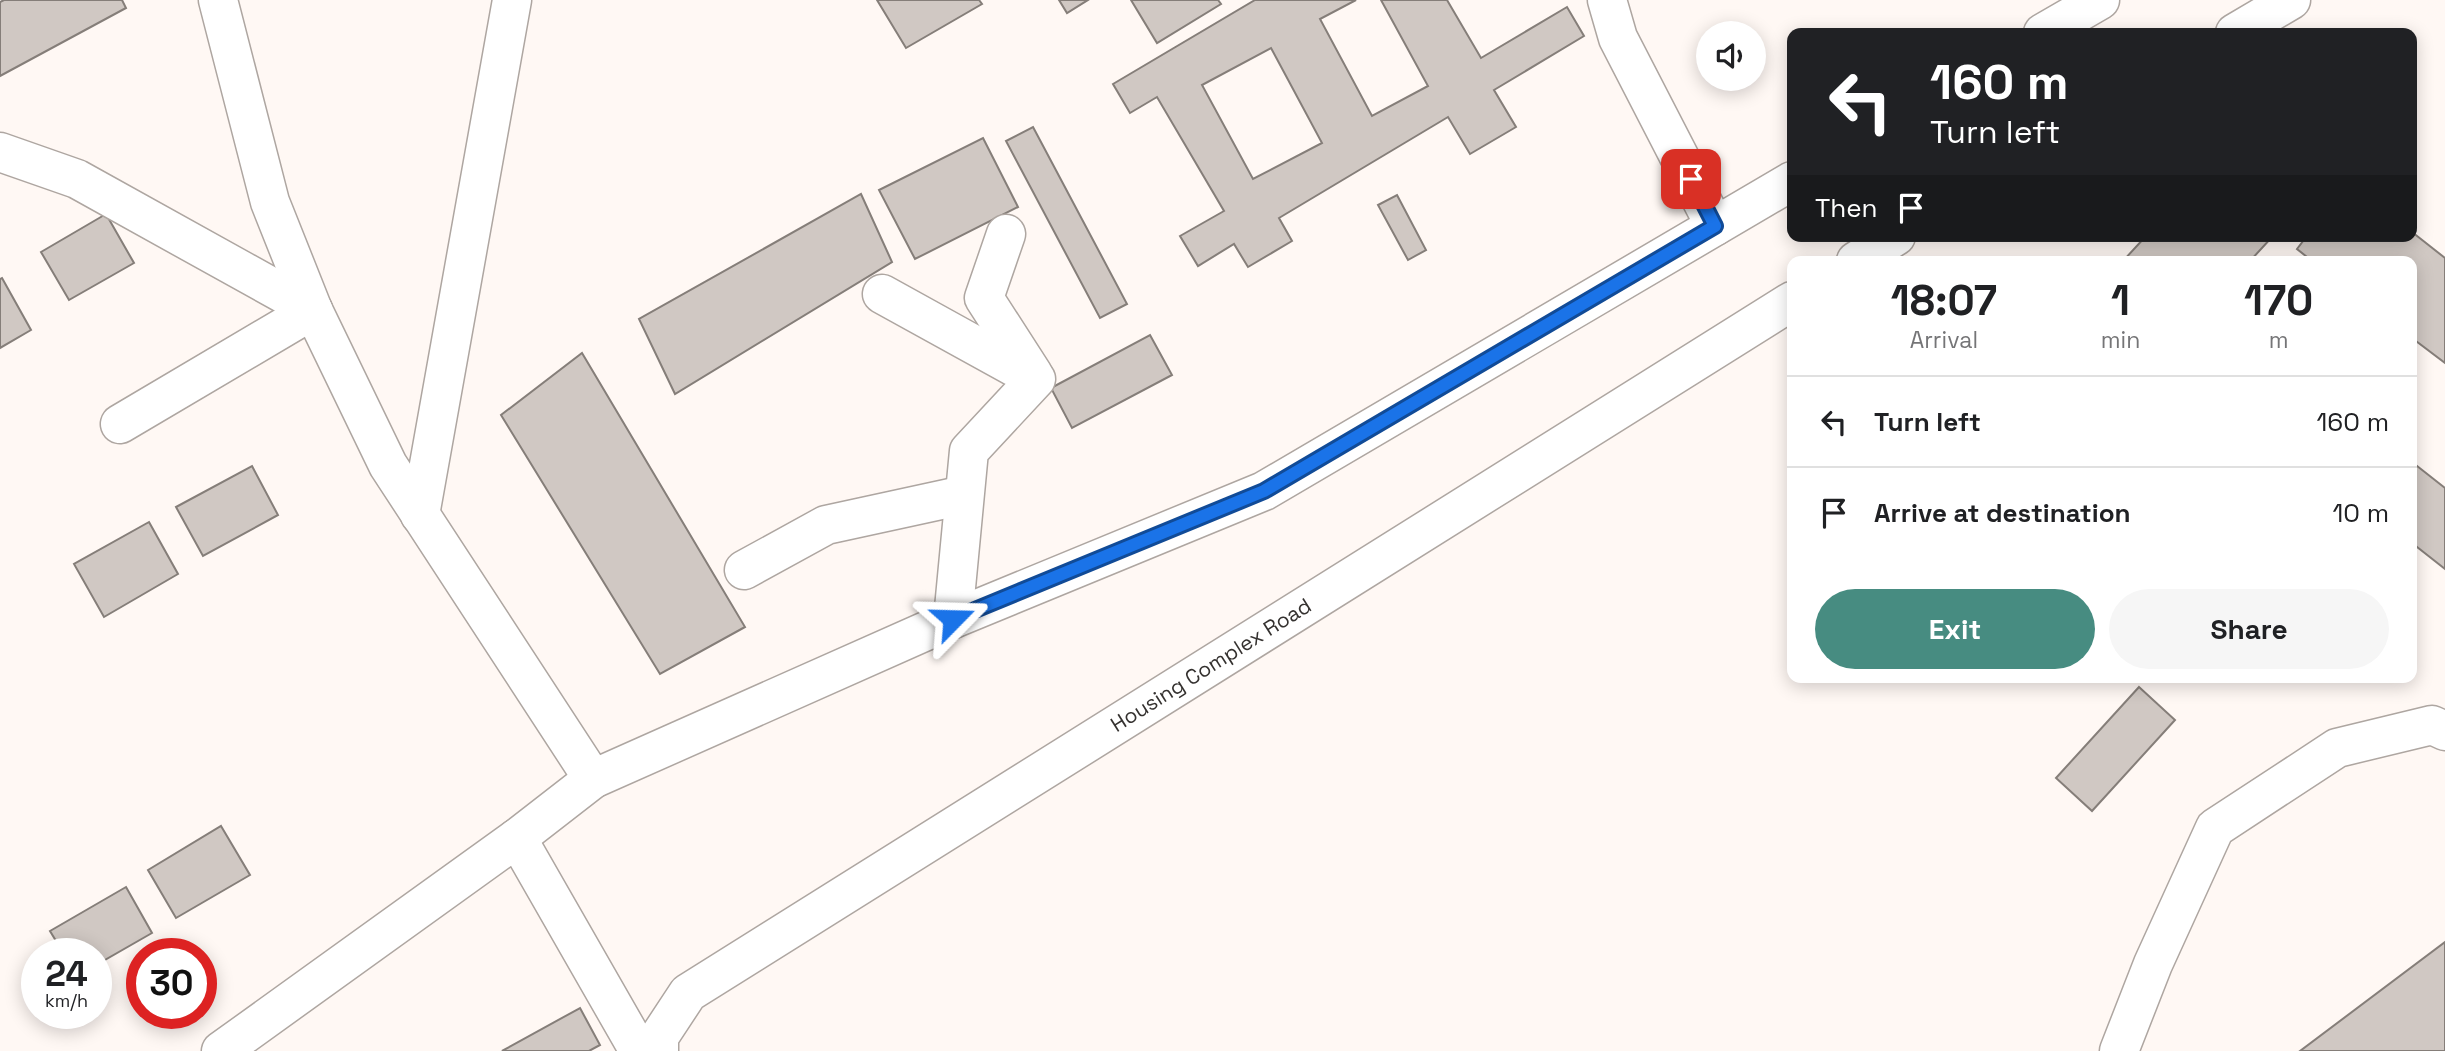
<!DOCTYPE html>
<html lang="en">
<head>
<meta charset="utf-8">
<style>
	body { margin:0; font-family:"Space Grotesk",sans-serif; background:#f6f6f6; color:#202124; height:100vh; display:flex; flex-direction:column; font-size:26px; white-space:nowrap }
	* { box-sizing:border-box; margin:0 }
	p { font-size:23px; color:#757577 }
	.icon { flex:none; width:38px; height:38px; fill:none; stroke:currentColor; stroke-width:2; stroke-linecap:round; stroke-linejoin:round }
	.map { position:relative; flex:1; overflow:hidden }
	.panel { position:absolute; left:1787px; top:256px; width:630px; height:427px; display:flex; flex-direction:column; background:#fff; border-radius:14px; box-shadow:0 4px 18px #0003 }
	.panel>* { flex:none }
	.guide { position:absolute; left:1787px; top:28px; width:630px; height:214px; border-radius:14px; box-shadow:0 4px 18px #0003; background:#202124; color:#fff; overflow:hidden }
	.controls { position:absolute; left:1696px; top:21px; display:grid; gap:14px }
	.controls a { display:grid; place-items:center; width:70px; height:70px; border-radius:50%; background:#fff; box-shadow:0 4px 18px #0003; font-size:35px }
	.speed { position:absolute; left:21px; top:938px; display:flex; gap:14px; font-size:35px; font-weight:700; text-align:center }
	.speed>* { display:grid; place-content:center; width:91px; height:91px; border-radius:50%; background:#fff; box-shadow:0 4px 18px #0003; line-height:1 }
	.speed small { font-size:18px; font-weight:400 }
	.speed .limit { border:10px solid #d22; background:#fff; color:#111 }
	.pin { position:absolute; display:grid; place-items:center; width:60px; height:60px; color:#fff; margin:-30px; border-radius:14px; box-shadow:0 4px 10px #0006 }
	.me { position:absolute; width:77px; margin:-38px; rotate:68deg; stroke-linejoin:round; filter:drop-shadow(0 0 5px #0008) }
	.turn { display:flex; align-items:center; gap:24px; height:147px; padding:0 28px; font-size:32px }
	.turn .icon { width:91px; height:91px; stroke-width:2.5 }
	.turn b { display:block; font-size:49px; line-height:60px }
	.then { display:flex; align-items:center; height:66px; padding:0 28px; background:#0003; gap:14px; font-size:26px }
	.eta { display:flex; justify-content:space-evenly; align-items:center; height:119px; text-align:center }
	.eta b { font-size:42px; font-weight:700; line-height:49px }
	.button { display:flex; gap:14px; margin-top:auto; padding:14px 28px }
	.button a { flex:1; height:80px; border-radius:42px; background:#478c81; color:#fff; font-size:28px; font-weight:700; line-height:80px; text-align:center }
	.button a+a { background:#f6f6f6; color:#202124 }
	ul { padding:0; list-style:none }
	li { display:flex; align-items:center; gap:21px; height:91px; padding:0 28px; border-top:2px solid #e0e0e0 }
	li div { flex:1 }
	li b { display:block; font-size:26px }
	li em { font-style:normal }
	.map>svg:first-child { display:block }
</style>
</head>
<body>
<div class="map">
<svg width="2445" height="1051" viewBox="0 0 2445 1051">
	<rect width="100%" height="100%" fill="#fff8f4"/>
	<g fill="#d0c8c3" stroke="#857e79" stroke-width="2" fill-rule="evenodd">
		<path d="M4,0H122L126,8L0,76V2Z"/>
		<path d="M877,0H979L982,4L906,48Z"/>
		<path d="M1059,0H1088L1067,13Z"/>
		<path d="M1131,0H1218L1221,4L1157,43Z"/>
		<path d="M1255,0H1356L1320,19L1372,116L1428,86L1381,0H1447L1481,58L1567,7L1584,36L1494,90L1516,127L1470,154L1448,117L1279,218L1292,241L1248,267L1234,244L1198,266L1180,236L1224,211L1157,97L1130,113L1113,84ZM1271,48L1322,143L1253,179L1202,85Z"/>
		<path d="M1033,127L1127,304L1100,318L1006,141Z"/>
		<path d="M983,138L1018,207L915,259L879,190Z"/>
		<path d="M861,194L892,262L675,394L639,319Z"/>
		<path d="M1397,195L1426,250L1408,260L1378,205Z"/>
		<path d="M106,214L134,263L69,300L41,252Z"/>
		<path d="M2412,232L2445,258V363L2412,338V261H2312L2297,249L2307,236H2412Z"/>
		<path d="M2146,236H2273L2250,261H2123Z"/>
		<path d="M2,278L31,330L0,348V279Z"/>
		<path d="M1150,335L1172,375L1072,428L1051,388Z"/>
		<path d="M582,353L745,627L660,674L501,415Z"/>
		<path d="M2412,462L2445,488V569L2412,543Z"/>
		<path d="M252,466L278,515L203,556L176,507Z"/>
		<path d="M149,522L178,574L104,617L74,564Z"/>
		<path d="M2139,687L2175,720L2092,811L2056,778Z"/>
		<path d="M221,826L250,875L176,918L148,870Z"/>
		<path d="M126,887L152,933L96,965V954H64L50,931Z"/>
		<path d="M2445,942V1051H2300Z"/>
		<path d="M580,1008L600,1045L589,1051H502Z"/>
	</g>
	<g fill="none" stroke-linecap="round" stroke-linejoin="round">
		<g stroke="#aea6a1" stroke-width="41">
			<g id="minor">
				<path d="M218,0L270,202L313,310L388,465L593,779"/>
				<path d="M1607,0L1618,38L1715,226"/>
				<path d="M2043,33L2100,0"/>
				<path d="M2235,33L2291,0"/>
				<path d="M0,152L77,179L313,310"/>
				<path d="M1006,234L984,298L1033,374"/>
				<path d="M1856,261L1896,236"/>
				<path d="M882,294L1036,379L969,451L953,619"/>
				<path d="M120,424L313,310"/>
				<path d="M420,515L512,0"/>
				<path d="M744,570L826,525L964,495"/>
				<path d="M517,838L639,1051"/>
				<path d="M221,1051L517,838L593,779L953,619L1264,491L1792,181"/>
				<path id="s1" d="M659,1051V1037L688,993L1792,301"/>
				<path d="M2119,1051L2153,964L2215,828L2337,748L2432,725L2445,731"/>
			</g>
		</g>
		<use href="#minor" stroke="#fff" stroke-width="38"/>
	</g>
	<g fill="none" stroke-linecap="round" stroke-linejoin="round">
		<g stroke="#114b97" stroke-width="18">
			<path id="route" d="M953,619L1264,491L1715,226L1691,179"/>
		</g>
		<use href="#route" stroke="#1a73e8" stroke-width="12"/>
	</g>
	<g text-anchor="middle" stroke-width="5" stroke-linejoin="round" paint-order="stroke">
		<g font-size="21" fill="#353230" stroke="#fff8f4">
			<text dy="7" stroke="none"><textPath href="#s1" startOffset="684">Housing Complex Road</textPath></text>
		</g>
	</g>
</svg>
<div class="controls">
<a><svg class="icon" aria-label="sound" viewBox="0 0 24 24"><path d="M4 9h4l5-4v14l-5-4H4zM17 9q2 3 0 6"/></svg></a>
</div>
<div class="speed"><div>24<small>km/h</small></div><div class="limit">30</div></div>
<div class="pin" style="left:1691px;top:179px;background:#d93025"><svg class="icon" aria-label="arrive" viewBox="0 0 24 24"><path d="M6 21V4h12l-3 4 3 4H6"/></svg></div>
<svg class="me" style="left:953px;top:619px" viewBox="-20 -20 40 40"><path d="M0-17L14 15 0 8-14 15z" fill="#1a73e8" stroke="#fff" stroke-width="4"/></svg>
<div class="guide">
<div class="turn"><svg class="icon" aria-label="left" viewBox="0 0 24 24"><path d="M17 20v-9H6M10 6l-5 5 5 5"/></svg><div><b>160 m</b>Turn left</div></div>
<div class="then">Then<svg class="icon" aria-label="arrive" viewBox="0 0 24 24"><path d="M6 21V4h12l-3 4 3 4H6"/></svg></div>
</div>
<section class="panel">
<div class="eta">
<div><b>18:07</b><p>Arrival</p></div>
<div><b>1</b><p>min</p></div>
<div><b>170</b><p>m</p></div>
</div>
<ul>
<li><svg class="icon" aria-label="left" viewBox="0 0 24 24"><path d="M17 20v-9H6M10 6l-5 5 5 5"/></svg><div><b>Turn left</b></div><em>160 m</em></li>
<li><svg class="icon" aria-label="arrive" viewBox="0 0 24 24"><path d="M6 21V4h12l-3 4 3 4H6"/></svg><div><b>Arrive at destination</b></div><em>10 m</em></li>
</ul>
<div class="button"><a>Exit</a><a>Share</a></div>
</section>
</div>
</body>
</html>
